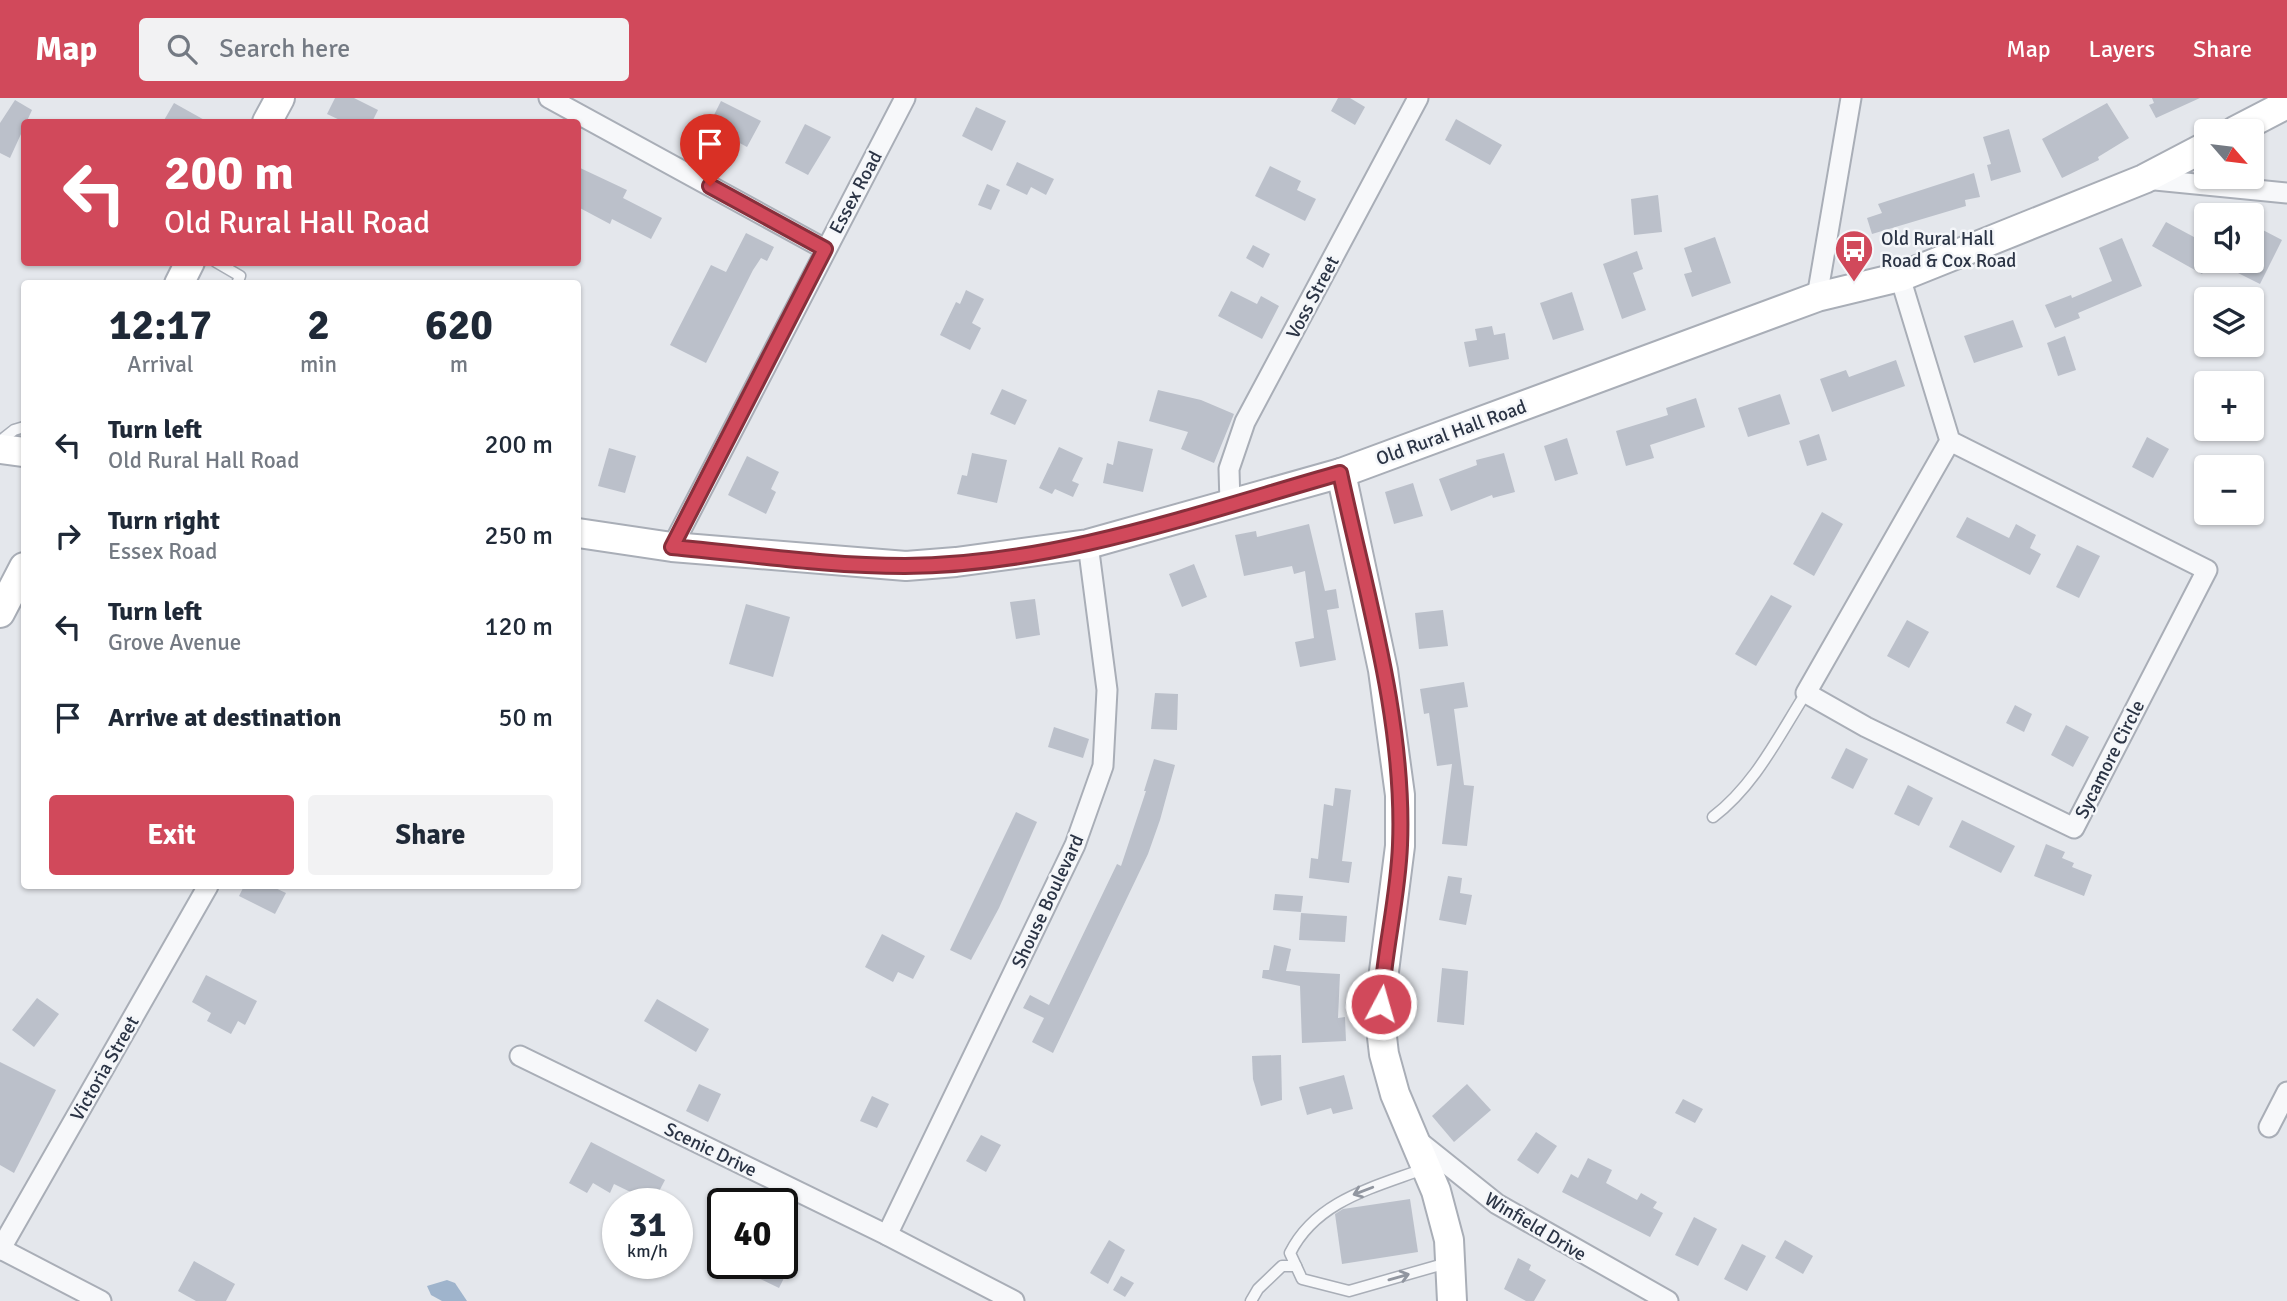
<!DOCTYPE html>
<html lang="en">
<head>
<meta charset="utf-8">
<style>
	body { margin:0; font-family:Signika,sans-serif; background:#f2f2f3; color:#1f2937; height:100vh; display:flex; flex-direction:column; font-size:26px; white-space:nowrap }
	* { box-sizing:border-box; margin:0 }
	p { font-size:23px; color:#747a83 }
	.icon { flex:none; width:38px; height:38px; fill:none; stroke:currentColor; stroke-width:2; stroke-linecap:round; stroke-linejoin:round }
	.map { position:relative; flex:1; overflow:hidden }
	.panel { position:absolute; left:21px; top:182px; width:560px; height:609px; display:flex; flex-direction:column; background:#fff; border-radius:7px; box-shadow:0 2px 5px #0004 }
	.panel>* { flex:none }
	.top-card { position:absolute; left:21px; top:21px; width:560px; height:147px; border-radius:7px; box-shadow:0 2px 5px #0004; background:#d1495b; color:#fff; overflow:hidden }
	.needle { width:46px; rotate:118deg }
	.buttons { position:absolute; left:2194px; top:21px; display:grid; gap:14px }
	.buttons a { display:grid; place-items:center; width:70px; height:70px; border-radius:7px; background:#fff; box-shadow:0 2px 5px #0004; font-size:35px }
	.speed { position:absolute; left:602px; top:1090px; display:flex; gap:14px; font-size:35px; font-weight:700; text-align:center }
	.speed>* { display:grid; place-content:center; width:91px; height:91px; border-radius:50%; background:#fff; box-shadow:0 2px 5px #0004; line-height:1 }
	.speed small { font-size:18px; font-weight:400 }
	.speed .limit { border:4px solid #111; border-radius:10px; background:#fff; color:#111 }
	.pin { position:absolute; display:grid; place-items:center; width:60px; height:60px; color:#fff; margin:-72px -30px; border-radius:50% 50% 50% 0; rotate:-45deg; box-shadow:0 0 7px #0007 }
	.pin .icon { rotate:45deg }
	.me { position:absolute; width:77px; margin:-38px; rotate:6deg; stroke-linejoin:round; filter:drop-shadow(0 0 5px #0008) }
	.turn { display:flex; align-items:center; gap:24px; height:147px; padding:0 28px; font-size:32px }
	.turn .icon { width:91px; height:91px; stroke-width:2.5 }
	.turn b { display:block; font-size:49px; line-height:60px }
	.eta { display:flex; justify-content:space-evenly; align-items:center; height:119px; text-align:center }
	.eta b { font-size:42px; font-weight:700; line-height:49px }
	.primary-button { display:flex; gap:14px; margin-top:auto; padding:14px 28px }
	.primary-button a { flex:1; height:80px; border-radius:7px; background:#d1495b; color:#fff; font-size:28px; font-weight:700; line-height:80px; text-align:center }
	.primary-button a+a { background:#f2f2f3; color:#1f2937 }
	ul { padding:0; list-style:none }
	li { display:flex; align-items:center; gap:21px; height:91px; padding:0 28px }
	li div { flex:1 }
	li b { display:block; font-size:26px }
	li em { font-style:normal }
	header { display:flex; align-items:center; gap:42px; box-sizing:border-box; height:98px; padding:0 35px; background:#d1495b; color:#fff }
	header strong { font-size:33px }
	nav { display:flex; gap:38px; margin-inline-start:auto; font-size:24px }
	.search { width:490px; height:63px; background:#f2f2f3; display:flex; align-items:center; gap:18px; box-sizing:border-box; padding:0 24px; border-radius:7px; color:#747a83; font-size:26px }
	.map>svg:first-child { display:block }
</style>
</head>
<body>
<header>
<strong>Map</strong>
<div class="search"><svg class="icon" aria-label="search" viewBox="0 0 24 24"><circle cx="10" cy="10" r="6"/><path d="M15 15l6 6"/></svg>Search here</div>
<nav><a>Map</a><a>Layers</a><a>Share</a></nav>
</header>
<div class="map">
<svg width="2287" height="1203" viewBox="0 0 2287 1203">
	<rect width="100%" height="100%" fill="#e4e7ec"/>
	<path fill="#9fb4cc" d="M447,1182L455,1185L467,1203H442L431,1197L427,1188Z"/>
	<g fill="#bbc0ca">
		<path d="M335,0H354L378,12L372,24H344L327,16Z"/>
		<path d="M1338,0H1350L1365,9L1355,27L1331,13Z"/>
		<path d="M2152,0H2200L2156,20L2149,7L2154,5Z"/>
		<path d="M15,2L32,12L10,60L0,55V25Z"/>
		<path d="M721,3L761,23L747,49L721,35L722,31L710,25Z"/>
		<path d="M174,5L208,24H163Z"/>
		<path d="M2107,5L2129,40L2098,59L2099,62L2062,80L2042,41Z"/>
		<path d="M976,9L1006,23L992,53L962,38Z"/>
		<path d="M1456,21L1502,47L1490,67L1445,42Z"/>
		<path d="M805,26L831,39L808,77L785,65Z"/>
		<path d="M2009,31L2021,74L1991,83L1987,67L1991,66L1983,39Z"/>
		<path d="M1017,64L1054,81L1046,97L1031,89L1027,97L1006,87Z"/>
		<path d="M1270,68L1301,83L1297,92L1316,101L1305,123L1255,98Z"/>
		<path d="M578,69L627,92L623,100L662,120L651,141L612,121L610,126L578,109Z"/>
		<path d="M1974,75L1980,99L1965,102L1966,108L1872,136L1867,120L1882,115L1878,106Z"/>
		<path d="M987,86L1000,92L991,112L978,107Z"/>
		<path d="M1658,97L1662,134L1634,137L1631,101Z"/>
		<path d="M2166,124L2207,146V168L2202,176L2152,148Z"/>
		<path d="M2259,130L2282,142L2260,186L2236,174L2242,163H2252V143Z"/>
		<path d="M746,135L774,149L767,163L761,160L753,172L706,265L670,247L711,167L726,174Z"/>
		<path d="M1715,139L1731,185L1692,199L1684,176L1692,174L1684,150Z"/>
		<path d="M2122,140L2142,188L2078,215L2080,220L2055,230L2045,207L2071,197L2072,200L2112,183L2099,150Z"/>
		<path d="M1253,147L1270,156L1263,170L1246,160Z"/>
		<path d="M1637,153L1643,171L1633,175L1646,212L1622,221L1603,166Z"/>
		<path d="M966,192L984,201L972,225L981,230L970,252L940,237L956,204L960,206Z"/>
		<path d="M1231,193L1257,206L1261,198L1279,208L1262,241L1218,218Z"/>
		<path d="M1572,194L1584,232L1553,242L1540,205Z"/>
		<path d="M2013,222L2023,249L1974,265L1964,238Z"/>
		<path d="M1492,228L1494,237L1505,235L1509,261L1469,269L1464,244L1477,242L1475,231Z"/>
		<path d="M2065,238L2076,272L2058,278L2047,245Z"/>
		<path d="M1896,262L1905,288L1832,314L1820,281L1846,272L1849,279Z"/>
		<path d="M1002,291L1027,302L1015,327L990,316Z"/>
		<path d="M1158,292L1201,302L1234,316L1214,365L1181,351L1188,334L1149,323Z"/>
		<path d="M1780,296L1790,326L1748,339L1738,310Z"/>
		<path d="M1696,300L1705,329L1650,347L1654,360L1626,368L1616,333L1668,317L1666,310Z"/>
		<path d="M1819,336L1827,362L1807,368L1799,343Z"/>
		<path d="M2147,339L2169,351L2153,380L2132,369Z"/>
		<path d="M1567,340L1578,376L1555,383L1544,348Z"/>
		<path d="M1118,343L1153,351L1143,394L1103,385L1107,365L1113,367Z"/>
		<path d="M1059,349L1083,360L1072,383L1079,386L1073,399L1055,391L1052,396L1039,390Z"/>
		<path d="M609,350L636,358L625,395L598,388Z"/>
		<path d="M972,355L1007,362L997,405L957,396L962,377L967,378Z"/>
		<path d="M1504,355L1515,394L1493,400L1492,397L1451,413L1439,381L1477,367L1476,362Z"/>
		<path d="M747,358L779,374L771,391L776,394L766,416L728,397Z"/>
		<path d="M1413,385L1423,418L1394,426L1385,394Z"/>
		<path d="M1822,414L1843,426L1814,478L1793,466Z"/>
		<path d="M1967,419L2009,440L2016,426L2036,437L2030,450L2041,456L2030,477L1956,439Z"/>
		<path d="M1309,426L1325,493L1336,491L1339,510L1327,512L1336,562L1300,569L1295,544L1314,540L1305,473L1294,476L1292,468L1244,478L1235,437L1256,433L1257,439Z"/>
		<path d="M2077,447L2100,458L2079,500L2056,489Z"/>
		<path d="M1194,466L1207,499L1182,509L1169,476Z"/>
		<path d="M1771,497L1792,508L1756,568L1735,556Z"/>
		<path d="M1035,501L1040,537L1016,541L1010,504Z"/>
		<path d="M746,506L790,519L773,579L729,566Z"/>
		<path d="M1443,512L1448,548L1419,551L1415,515Z"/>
		<path d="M1907,522L1929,534L1909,570L1887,558Z"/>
		<path d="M1464,584L1468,609L1454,611L1464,687L1474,688L1467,748L1442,746L1452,666L1437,668L1429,615L1424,616L1420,591Z"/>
		<path d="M1155,595L1178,596L1177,632L1151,631Z"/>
		<path d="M2015,607L2032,616L2024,634L2006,625Z"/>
		<path d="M2066,627L2089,639L2073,669L2051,657Z"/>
		<path d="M1054,629L1089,641L1083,660L1048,649Z"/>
		<path d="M1846,650L1868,661L1853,691L1831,680Z"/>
		<path d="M1154,661L1175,667L1160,722L1148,756L1053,955L1032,944L1044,920L1023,910L1030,897L1049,907L1117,766L1121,768L1146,693H1144Z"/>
		<path d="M1908,687L1933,700L1919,728L1894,716Z"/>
		<path d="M1335,690L1351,692L1342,763L1352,764L1349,785L1309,780L1311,760L1318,761L1324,706L1333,708Z"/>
		<path d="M1016,714L1037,724L999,810L971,862L950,852Z"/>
		<path d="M1962,722L2015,748L2001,775L1949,749Z"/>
		<path d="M2046,746L2065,754L2062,760L2074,765L2072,769L2092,777L2084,798L2034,778Z"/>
		<path d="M1448,778L1462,780L1460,795L1472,797L1466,827L1439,822Z"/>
		<path d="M244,788H271L286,795L275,816L239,798Z"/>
		<path d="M1275,796L1303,798L1301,814L1273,812Z"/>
		<path d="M1301,815L1347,818L1345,844L1299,842Z"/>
		<path d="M882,836L925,858L913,881L898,874L893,884L865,869Z"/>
		<path d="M1274,847L1291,851L1286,873L1340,876L1338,920L1345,919L1346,943L1302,945L1300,888L1262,880L1263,872H1269Z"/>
		<path d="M1442,870L1468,873L1464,927L1437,924Z"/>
		<path d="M206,877L257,903L245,927L238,923L231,936L207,923L211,915L192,904Z"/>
		<path d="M37,900L59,916L34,949L12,932Z"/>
		<path d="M657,901L709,931L696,954L644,923Z"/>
		<path d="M1281,957L1282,1002L1261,1008L1253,981L1252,958Z"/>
		<path d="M0,964L56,992L14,1075L0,1067Z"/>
		<path d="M1344,977L1353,1011L1333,1016L1331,1010L1307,1017L1299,989Z"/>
		<path d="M699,986L721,996L708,1024L686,1013Z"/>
		<path d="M1467,986L1491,1012L1454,1044L1432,1018Z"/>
		<path d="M872,998L889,1006L877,1030L860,1023Z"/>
		<path d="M1683,1001L1703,1011L1695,1025L1675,1015Z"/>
		<path d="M1536,1034L1557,1048L1538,1076L1517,1062Z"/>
		<path d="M981,1037L1001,1047L986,1074L966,1063Z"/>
		<path d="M591,1044L665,1082L653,1105L614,1086L610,1095L593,1085L587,1095L569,1085Z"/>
		<path d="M1588,1060L1612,1072L1606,1085L1637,1102L1641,1095L1657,1104L1653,1110L1663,1115L1650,1139L1562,1094L1571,1076L1578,1080Z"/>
		<path d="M1410,1101L1418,1154L1342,1166L1335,1116L1343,1111Z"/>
		<path d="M1694,1119L1717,1131L1698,1168L1675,1157Z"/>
		<path d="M1109,1142L1125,1152L1108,1186L1090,1175Z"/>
		<path d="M1785,1142L1813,1158L1803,1176L1775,1160Z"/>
		<path d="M1742,1146L1766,1158L1747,1193L1724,1181Z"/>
		<path d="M1518,1160L1531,1167L1529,1172L1546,1182L1534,1203H1526L1504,1191Z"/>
		<path d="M194,1163L235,1186L226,1203H196L178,1193Z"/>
		<path d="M760,1166H791L779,1190L754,1178Z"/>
		<path d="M1121,1178L1134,1185L1125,1199L1113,1192Z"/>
	</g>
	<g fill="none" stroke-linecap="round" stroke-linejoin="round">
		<g stroke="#a9aeb7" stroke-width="13">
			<g id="lane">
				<path d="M216,164L240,178L237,186"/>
				<path d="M0,343L14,332L24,329"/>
				<path d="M1713,719C1755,687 1778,639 1806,595"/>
				<path d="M1423,1071C1372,1090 1316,1103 1290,1155L1302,1181L1349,1193L1447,1165"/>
				<path d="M1251,1203L1258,1191L1282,1168H1296"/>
			</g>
		</g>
		<g stroke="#a9aeb7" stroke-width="23">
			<g id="street">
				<path d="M549,0L825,151"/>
				<path d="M2145,81L2287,95"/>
				<path d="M1900,179L1950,343L1806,595L1866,629L2074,730L2207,472L1950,343"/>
				<path d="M1817,199L1851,0"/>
				<path d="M1230,406L1229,371L1245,324L1418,0"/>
				<path d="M672,449L905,0"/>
				<path d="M520,958L887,1137L1014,1203"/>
				<path d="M2269,1029L2287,994"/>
				<path d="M1417,1042L1497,1106L1668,1203"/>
				<path d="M887,1137L1075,747L1103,668L1107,592L1088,446"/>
				<path d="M1,1151L101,1203"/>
				<path d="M0,1152L208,788"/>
			</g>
		</g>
		<g stroke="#a9aeb7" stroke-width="32">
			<g id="secondary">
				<path d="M267,24L280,0"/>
				<path d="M2235,33L2287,6"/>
				<path d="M179,186L190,164"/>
				<path d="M0,351L24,354"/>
				<path d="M1341,375L1383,572L1400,697V748L1382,889L1380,922L1384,956L1395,996L1436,1093L1449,1142L1452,1203"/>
				<path d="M578,435L672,449L906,468L956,464L1088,446L1341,375L1817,199L1900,179L2144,81L2207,48"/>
				<path d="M0,515L24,469"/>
			</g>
		</g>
		<use href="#lane" stroke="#f7f8fa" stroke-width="10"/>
		<use href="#street" stroke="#f7f8fa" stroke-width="19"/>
		<use href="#secondary" stroke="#fff" stroke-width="28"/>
	</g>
	<defs><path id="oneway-shaft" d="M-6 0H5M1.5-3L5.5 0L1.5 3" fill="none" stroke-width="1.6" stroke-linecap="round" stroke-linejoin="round" transform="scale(1.75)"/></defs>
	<g stroke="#9196a0">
		<use href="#oneway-shaft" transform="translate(1363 1093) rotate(159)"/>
		<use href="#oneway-shaft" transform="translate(1399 1179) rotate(-16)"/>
	</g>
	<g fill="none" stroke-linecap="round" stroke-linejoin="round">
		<g stroke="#882f3b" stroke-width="18">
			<path id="route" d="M710,88L825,151L672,449C749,456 827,468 905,468C1054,467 1199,415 1340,375C1366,496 1405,623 1400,747C1398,801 1384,853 1381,906"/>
		</g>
		<use href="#route" stroke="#d1495b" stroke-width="12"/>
	</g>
	<defs>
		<g id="bus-pin" transform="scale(2.0125)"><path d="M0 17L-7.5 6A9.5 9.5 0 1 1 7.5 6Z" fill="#d1495b" stroke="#f4f6f9"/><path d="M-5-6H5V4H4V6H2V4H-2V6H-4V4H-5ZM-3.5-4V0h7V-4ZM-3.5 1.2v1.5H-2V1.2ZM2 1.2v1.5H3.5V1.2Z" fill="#fff"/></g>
	</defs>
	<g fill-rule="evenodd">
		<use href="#bus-pin" x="1854" y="151"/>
	</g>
	<g text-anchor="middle" stroke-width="5" stroke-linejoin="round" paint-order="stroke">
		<g font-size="19" fill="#2b3445" stroke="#f4f6f9">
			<text transform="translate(855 94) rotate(-62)" y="7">Essex Road</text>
			<text transform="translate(1312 199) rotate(-62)" y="7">Voss Street</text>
			<text transform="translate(1451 334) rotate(-20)" y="7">Old Rural Hall Road</text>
			<text transform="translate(2109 661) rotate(-63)" y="7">Sycamore Circle</text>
			<text transform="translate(1047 803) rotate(-65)" y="7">Shouse Boulevard</text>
			<text transform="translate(104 970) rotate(-60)" y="7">Victoria Street</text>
			<text transform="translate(711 1051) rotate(26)" y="7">Scenic Drive</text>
			<text transform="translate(1536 1128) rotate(31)" y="7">Winfield Drive</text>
		</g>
		<g font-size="19" fill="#2b3445" stroke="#f4f6f9" text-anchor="start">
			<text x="1881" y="147">Old Rural Hall<tspan x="1881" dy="22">Road &amp; Cox Road</tspan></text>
		</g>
	</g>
</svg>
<div class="buttons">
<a><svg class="needle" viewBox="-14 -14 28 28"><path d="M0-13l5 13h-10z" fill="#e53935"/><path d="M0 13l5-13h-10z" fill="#747a83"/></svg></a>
<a><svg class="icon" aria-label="sound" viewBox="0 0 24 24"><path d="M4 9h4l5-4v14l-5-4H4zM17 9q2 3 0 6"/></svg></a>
<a><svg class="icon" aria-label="layers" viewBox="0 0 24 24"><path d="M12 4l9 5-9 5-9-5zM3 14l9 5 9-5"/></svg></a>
<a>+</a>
<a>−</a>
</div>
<div class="speed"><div>31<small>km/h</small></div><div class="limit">40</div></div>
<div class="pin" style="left:710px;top:88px;background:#d93025"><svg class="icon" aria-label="arrive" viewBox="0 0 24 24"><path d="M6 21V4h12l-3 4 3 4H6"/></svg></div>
<svg class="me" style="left:1381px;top:906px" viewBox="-20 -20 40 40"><circle r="17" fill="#d1495b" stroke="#fff" stroke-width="3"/><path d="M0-11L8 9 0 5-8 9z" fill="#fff"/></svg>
<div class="top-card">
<div class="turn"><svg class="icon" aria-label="left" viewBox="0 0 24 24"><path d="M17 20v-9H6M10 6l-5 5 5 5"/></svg><div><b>200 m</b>Old Rural Hall Road</div></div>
</div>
<section class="panel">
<div class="eta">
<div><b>12:17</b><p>Arrival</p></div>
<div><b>2</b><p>min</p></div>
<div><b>620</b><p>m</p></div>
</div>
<ul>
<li><svg class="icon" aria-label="left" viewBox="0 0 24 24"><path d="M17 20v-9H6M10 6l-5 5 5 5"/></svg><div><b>Turn left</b><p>Old Rural Hall Road</p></div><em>200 m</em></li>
<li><svg class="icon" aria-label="right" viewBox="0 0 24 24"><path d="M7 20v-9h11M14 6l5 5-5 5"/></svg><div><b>Turn right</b><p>Essex Road</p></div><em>250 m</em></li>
<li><svg class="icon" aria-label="left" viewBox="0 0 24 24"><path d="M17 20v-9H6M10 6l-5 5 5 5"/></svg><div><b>Turn left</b><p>Grove Avenue</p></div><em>120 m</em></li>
<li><svg class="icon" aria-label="arrive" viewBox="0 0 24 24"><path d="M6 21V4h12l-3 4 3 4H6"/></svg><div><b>Arrive at destination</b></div><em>50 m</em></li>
</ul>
<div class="primary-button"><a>Exit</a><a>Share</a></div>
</section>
</div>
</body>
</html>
